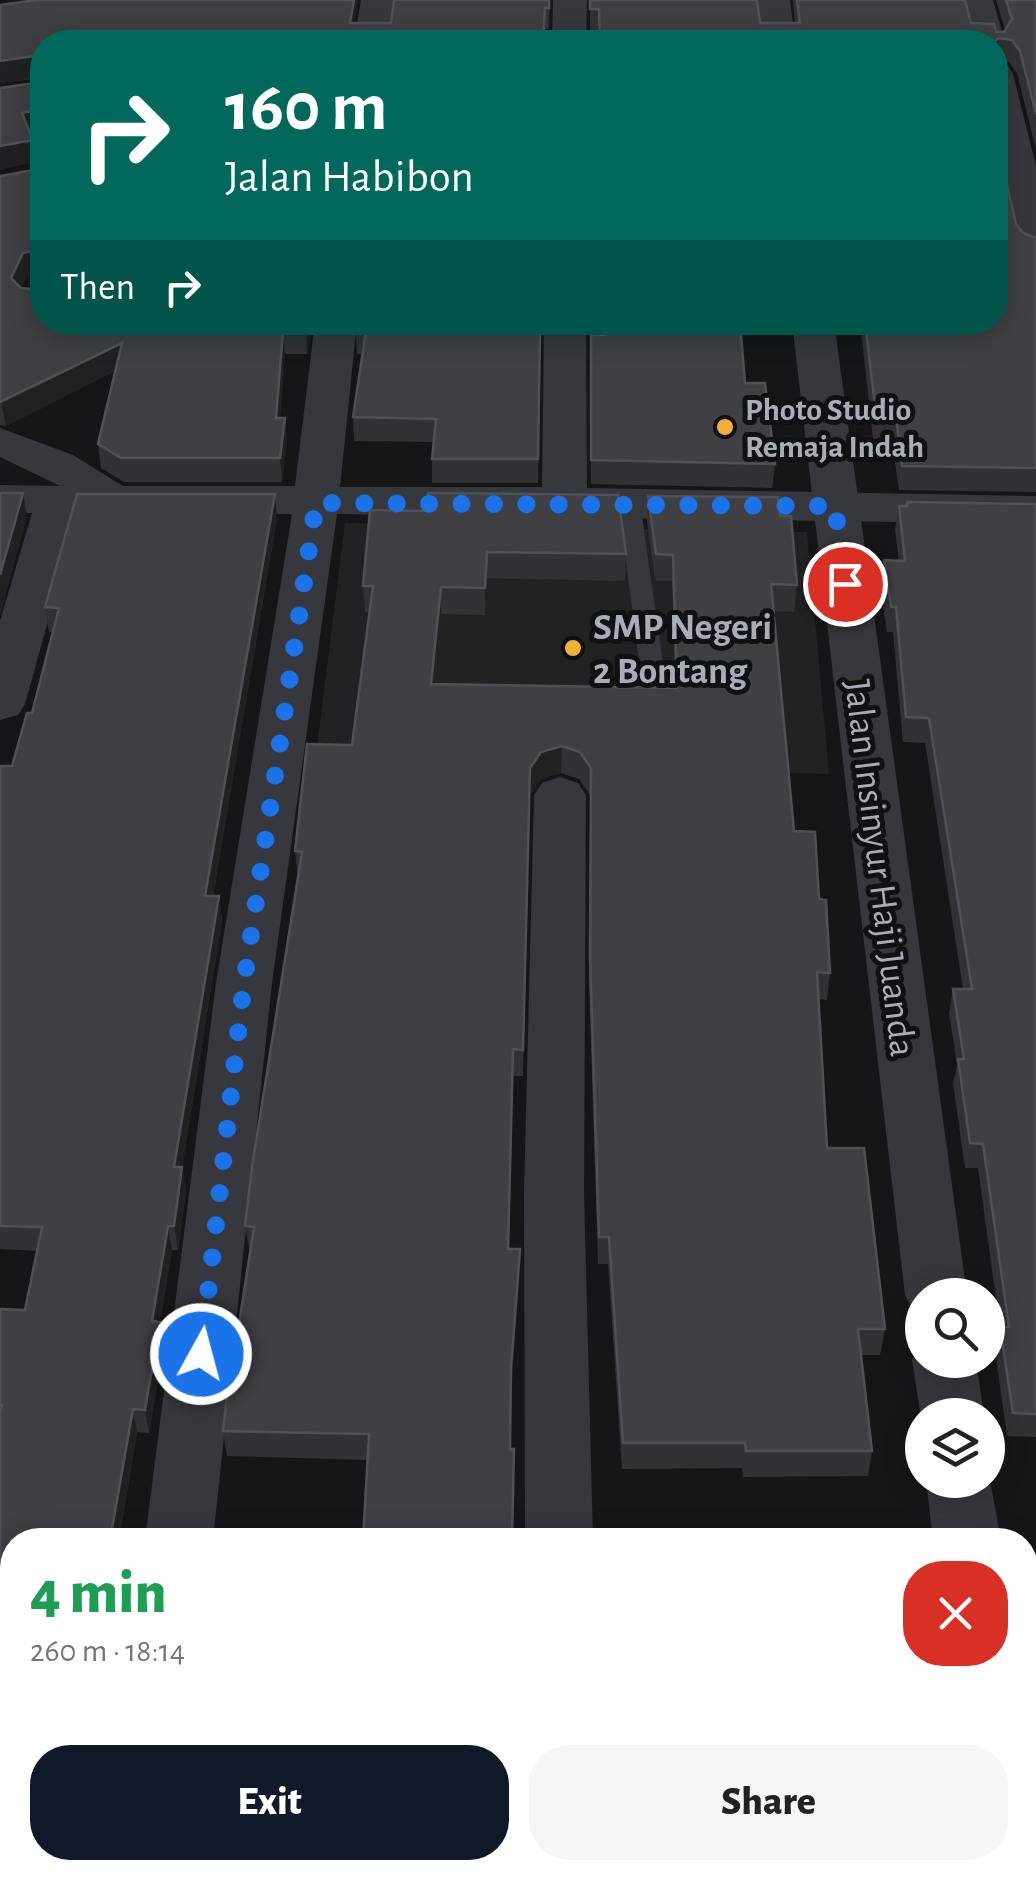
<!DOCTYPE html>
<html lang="en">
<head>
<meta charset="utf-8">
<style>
	body { margin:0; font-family:"Alegreya Sans",sans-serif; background:#f6f6f6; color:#222; height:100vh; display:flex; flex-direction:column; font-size:38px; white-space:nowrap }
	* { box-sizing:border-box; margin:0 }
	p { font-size:32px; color:#767676 }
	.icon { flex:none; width:55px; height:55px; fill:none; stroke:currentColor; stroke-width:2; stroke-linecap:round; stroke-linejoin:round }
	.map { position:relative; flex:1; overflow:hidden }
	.drawer { position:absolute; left:0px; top:1528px; width:1038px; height:352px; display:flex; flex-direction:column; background:#fff; border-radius:40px 40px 0 0; box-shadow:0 5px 25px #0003 }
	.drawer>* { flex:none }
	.banner { position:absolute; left:30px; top:30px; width:978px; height:305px; border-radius:40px; box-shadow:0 5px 25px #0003; background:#00695c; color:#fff; overflow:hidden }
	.tools { position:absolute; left:905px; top:1278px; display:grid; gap:20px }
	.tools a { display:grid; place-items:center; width:100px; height:100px; border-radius:50%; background:#fff; box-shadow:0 5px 25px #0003; font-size:50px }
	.pin { position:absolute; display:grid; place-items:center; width:85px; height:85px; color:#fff; margin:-42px; border:5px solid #fff; border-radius:50%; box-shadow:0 2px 10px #0007 }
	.me { position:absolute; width:110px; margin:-55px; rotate:7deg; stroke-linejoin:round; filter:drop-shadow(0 0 8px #0008) }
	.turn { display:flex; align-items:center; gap:35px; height:210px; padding:0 30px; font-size:45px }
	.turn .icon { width:130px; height:130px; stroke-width:2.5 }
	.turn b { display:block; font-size:70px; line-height:85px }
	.then { display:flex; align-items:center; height:95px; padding:0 30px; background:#0003; gap:20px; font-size:38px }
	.round { display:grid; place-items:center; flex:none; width:105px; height:105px; border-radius:40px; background:#f6f6f6 }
	.headline { display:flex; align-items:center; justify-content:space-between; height:170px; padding:0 30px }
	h1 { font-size:60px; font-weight:800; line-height:75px; color:#1e9e55 }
	.primary-button { display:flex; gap:20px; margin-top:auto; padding:20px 30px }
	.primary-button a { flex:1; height:115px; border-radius:40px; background:#111827; color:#fff; font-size:40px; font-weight:800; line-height:115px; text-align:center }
	.primary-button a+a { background:#f6f6f6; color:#222 }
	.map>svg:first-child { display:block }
</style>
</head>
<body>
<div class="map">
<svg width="1036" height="1878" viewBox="0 0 1036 1878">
	<rect width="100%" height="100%" fill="#161618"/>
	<path fill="#222225" d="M345,523L807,532L829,774L315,763Z"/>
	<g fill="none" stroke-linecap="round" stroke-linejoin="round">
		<g fill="#37383d" fill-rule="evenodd">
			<path d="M629,495L640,502L668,698L656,706L644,698L618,502Z"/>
			<path d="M867,1868H940L945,1878H862Z"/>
		</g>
		<g fill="#37383d" fill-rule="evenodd">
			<path d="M361,0H395L389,42H354Z"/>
			<path d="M553,0H587L586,42H552Z"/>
			<path d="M959,0H993L1005,42L1000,50L995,51V42H970Z"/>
			<path d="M995,63L1008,66L1013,74L1036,166V258L1022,254L1016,246L995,153Z"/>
			<path d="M315,322H357L340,487H542L544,322H586L587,488L1036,496V524L337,514L272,983L213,1540H145L216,983L292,514L78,513L25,704L18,715L0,720V621L32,513H0V485L60,486L0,457V428L73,455L123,486H295Z"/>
			<path d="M560,777L578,783L586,795L584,1192L593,1540H525L524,1192L534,795L542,783Z"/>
			<path d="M98,1868H174L172,1878H96Z"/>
			<path d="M528,1868H603L604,1878H528Z"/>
		</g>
		<g fill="#37383d" fill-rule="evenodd">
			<path d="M756,0H790L795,42H761Z"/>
			<path d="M792,322H834L967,1295H922V1316L914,1313L905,1295Z"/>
			<path d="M921,1341L922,1360H976L984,1415H922V1424L912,1360Z"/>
			<path d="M988,1470L1001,1540H933L926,1480H988Z"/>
			<path d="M1025,1838L1036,1845V1878H972L971,1868H1025Z"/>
		</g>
	</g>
	<g fill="#323236" fill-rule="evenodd">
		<path d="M394,0H550L549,29L42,42V132L31,134L36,162L0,169L42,82L41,78L0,83V5L355,23H391Z"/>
		<path d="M590,0L760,23H795L793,0H965L971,23L996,32H1004L1005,30L996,0H1036V150L1017,73L1009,62L995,60V42H599V30H590Z"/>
		<path d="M42,164V322H314L307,354H285L280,418L287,442L282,482H124L101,468L98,444L115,371L6,426L0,425V176L39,169ZM41,273V290L21,288L27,276Z"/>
		<path d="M1016,224L1023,233L1036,238V492L899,490L893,447H874L860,322H995Z"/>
		<path d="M526,322V334H540L538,483H432V459L433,442L354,441L353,417L362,354H357L356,331Z"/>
		<path d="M604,335L745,383L775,464L772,488L591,484L590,358Z"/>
		<path d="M275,494L277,518L213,896H219L222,921L182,1168L186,1191L178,1250H172L160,1323L164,1345L149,1433L137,1432L119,1540H12V1868H60L59,1878H0V1309L25,1310L37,1251L0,1249V766H12L32,713L53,632H49L45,607Z"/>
		<path d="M648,496L780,516L797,585L794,612L774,611L794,831L819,899L830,973L827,1000L818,999L827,1148L885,1329L880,1355H861L872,1451L868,1476L743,1477L742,1468L622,1469L608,1264H598L589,985L590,795L579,779L561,773L541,779L530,795L523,1076H513L509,1249L520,1275L368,1460L227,1456L223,1431L250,1253L245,1226L298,878L295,851L352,745L369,612H365L363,586L370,510L626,554L625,581L487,578L485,615L441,614L435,684L675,688L672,581H655L647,522Z"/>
		<path d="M907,502L1036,504V1437L1007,1436L995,1350L1000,1328L978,1168H965L953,1083L957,1065L949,1013L953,989H963L925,743L903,742L893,632H887L880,584L884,560L899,561L895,530L899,506H906Z"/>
	</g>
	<g fill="#212124">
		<path d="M354,0H358L351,42L350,23Z"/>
		<path d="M999,38L996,59L995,60L994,41Z"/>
		<path d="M41,55L42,77L0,83V61Z"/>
		<path d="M42,109V132L26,135L22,113Z"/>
		<path d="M33,140L36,162L0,169V146Z"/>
		<path d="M38,250L41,273L27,276L15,301L11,278L23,253Z"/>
		<path d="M307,322H314L307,354L306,331Z"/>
		<path d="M283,331L285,354L278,442L276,418Z"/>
		<path d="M122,343L125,366L6,426L1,402Z"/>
		<path d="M285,418L287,442L282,482L280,458Z"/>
		<path d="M23,493L27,517L0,616V575Z"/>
		<path d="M275,494L277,518L209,921L205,896Z"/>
		<path d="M487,552V578L485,615V588Z"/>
		<path d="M441,587V614L432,711L431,684Z"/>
		<path d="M562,746L561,773L541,779L530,795L523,1076L530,768L541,752Z"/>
		<path d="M219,896L222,921L182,1168L186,1191L178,1250L174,1226V1167Z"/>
		<path d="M168,1226L172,1250L160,1323L164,1345L149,1433L145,1410L152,1321Z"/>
		<path d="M520,1249V1275L511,1393V1368Z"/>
		<path d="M133,1409L137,1432L119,1540H110Z"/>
		<path d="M50,1868H60L59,1878H51L49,1872Z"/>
	</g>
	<g fill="#3f3f44" stroke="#4f5156" stroke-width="2.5" fill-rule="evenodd">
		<path d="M36,0H354L350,23H391L394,0H549V8H545L543,42H42V109L22,113L33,140L0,146V88L42,82L41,55L0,61V5Z"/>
		<path d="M590,0H757L760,23H800L797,0H965L971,23L994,24L996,32H1004L1012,19L1006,0H1036V114L1020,51L1012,40L999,38L994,42H600L599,9H590Z"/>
		<path d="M995,132L1016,224L1023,233L1036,238V468L902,466L897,424L877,423L865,322H995Z"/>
		<path d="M42,164V322H307L306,331H283L276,418H285L280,458H121L98,444L122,343L0,402V176L39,169ZM38,250L42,254L41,290L21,288L11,278L23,253Z"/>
		<path d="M357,322H525L524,333L540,334L538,459H432L436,419L353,417L366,331H356Z"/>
		<path d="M605,322H740L745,383H765L775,464L591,460V335H605Z"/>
		<path d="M0,493H23L0,575Z"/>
		<path d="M428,493L618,495L626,554L487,552L485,588L441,587L431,684L677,688L673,555L656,554L648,496L778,497L780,516H791L797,585L771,584L794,831L815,832L819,899L826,900L830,973L817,972L827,1148H864L885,1329H858L872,1451H746L745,1443H623L609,1237H599L590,958L591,768L580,752L562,746L541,752L530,768L523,1050L513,1049L508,1249H520L511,1368L510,1449H514L512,1540H363L369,1434L223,1431L233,1343L236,1344L254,1227L245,1226L252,1167L302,852L295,851L307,744L352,745L373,586H363L370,510L426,511Z"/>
		<path d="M77,494H275L205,896H219L174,1167H182L174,1226H168L152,1321L160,1322L145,1410L133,1409L110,1540H12V1868H50L49,1872L56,1873L55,1878H0V1413L2,1405H0V1309L25,1310L42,1227L0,1226V766H12L27,713H32L59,608L45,607Z"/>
		<path d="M907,502L1036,504V1414L1013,1413L1000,1327H1009L983,1144L970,1143L958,1059H964L953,989H972L929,718L906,717L896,607H891L884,560L905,561L899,506H907Z"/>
		<path d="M758,1535L829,1540H597V1538L758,1540Z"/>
		<rect x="179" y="1868" width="352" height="10"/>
		<path d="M606,1868H743L744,1878H607Z"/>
	</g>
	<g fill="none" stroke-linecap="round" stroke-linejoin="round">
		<path stroke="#1a73e8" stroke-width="18" stroke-dasharray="0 32.4" d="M201,1354L244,982L316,503L835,506L845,584"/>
	</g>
	<g fill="#f2b134" stroke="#111113" stroke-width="4">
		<circle cx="725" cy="427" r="10"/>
		<circle cx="573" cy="648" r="10"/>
	</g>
	<g text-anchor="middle" stroke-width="10" stroke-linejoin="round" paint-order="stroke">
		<g font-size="32" font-weight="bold" fill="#a8adb8" stroke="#111113" text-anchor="start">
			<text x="745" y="420">Photo Studio<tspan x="745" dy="37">Remaja Indah</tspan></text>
		</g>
		<g font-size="38" font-weight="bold" fill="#a8adb8" stroke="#111113" text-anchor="start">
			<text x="593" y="639">SMP Negeri<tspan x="593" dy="44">2 Bontang</tspan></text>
		</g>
		<g font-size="38" fill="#a8adb8" stroke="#111113">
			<text transform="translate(881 868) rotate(83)" y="13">Jalan Insinyur Haji Juanda</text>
		</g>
	</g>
</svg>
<div class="tools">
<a><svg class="icon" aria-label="search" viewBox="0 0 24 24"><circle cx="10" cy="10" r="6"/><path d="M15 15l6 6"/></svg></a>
<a><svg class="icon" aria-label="layers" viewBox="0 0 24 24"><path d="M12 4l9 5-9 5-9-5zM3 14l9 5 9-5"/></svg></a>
</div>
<div class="pin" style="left:845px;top:584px;background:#d93025"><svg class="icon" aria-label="arrive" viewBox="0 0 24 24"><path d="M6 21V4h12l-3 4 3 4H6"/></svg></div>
<svg class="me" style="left:201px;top:1354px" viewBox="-20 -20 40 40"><circle r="17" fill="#1a73e8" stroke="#fff" stroke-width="3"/><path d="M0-11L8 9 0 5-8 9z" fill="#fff"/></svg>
<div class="banner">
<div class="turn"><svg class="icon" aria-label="right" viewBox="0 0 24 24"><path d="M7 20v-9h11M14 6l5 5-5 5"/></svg><div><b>160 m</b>Jalan Habibon</div></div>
<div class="then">Then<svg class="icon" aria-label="right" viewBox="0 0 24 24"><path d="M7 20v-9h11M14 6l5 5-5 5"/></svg></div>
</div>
<section class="drawer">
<div class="headline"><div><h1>4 min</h1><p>260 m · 18:14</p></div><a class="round" style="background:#d93025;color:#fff"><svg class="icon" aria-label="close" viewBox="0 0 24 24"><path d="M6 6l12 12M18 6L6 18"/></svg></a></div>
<div class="primary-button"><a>Exit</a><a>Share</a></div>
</section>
</div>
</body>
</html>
